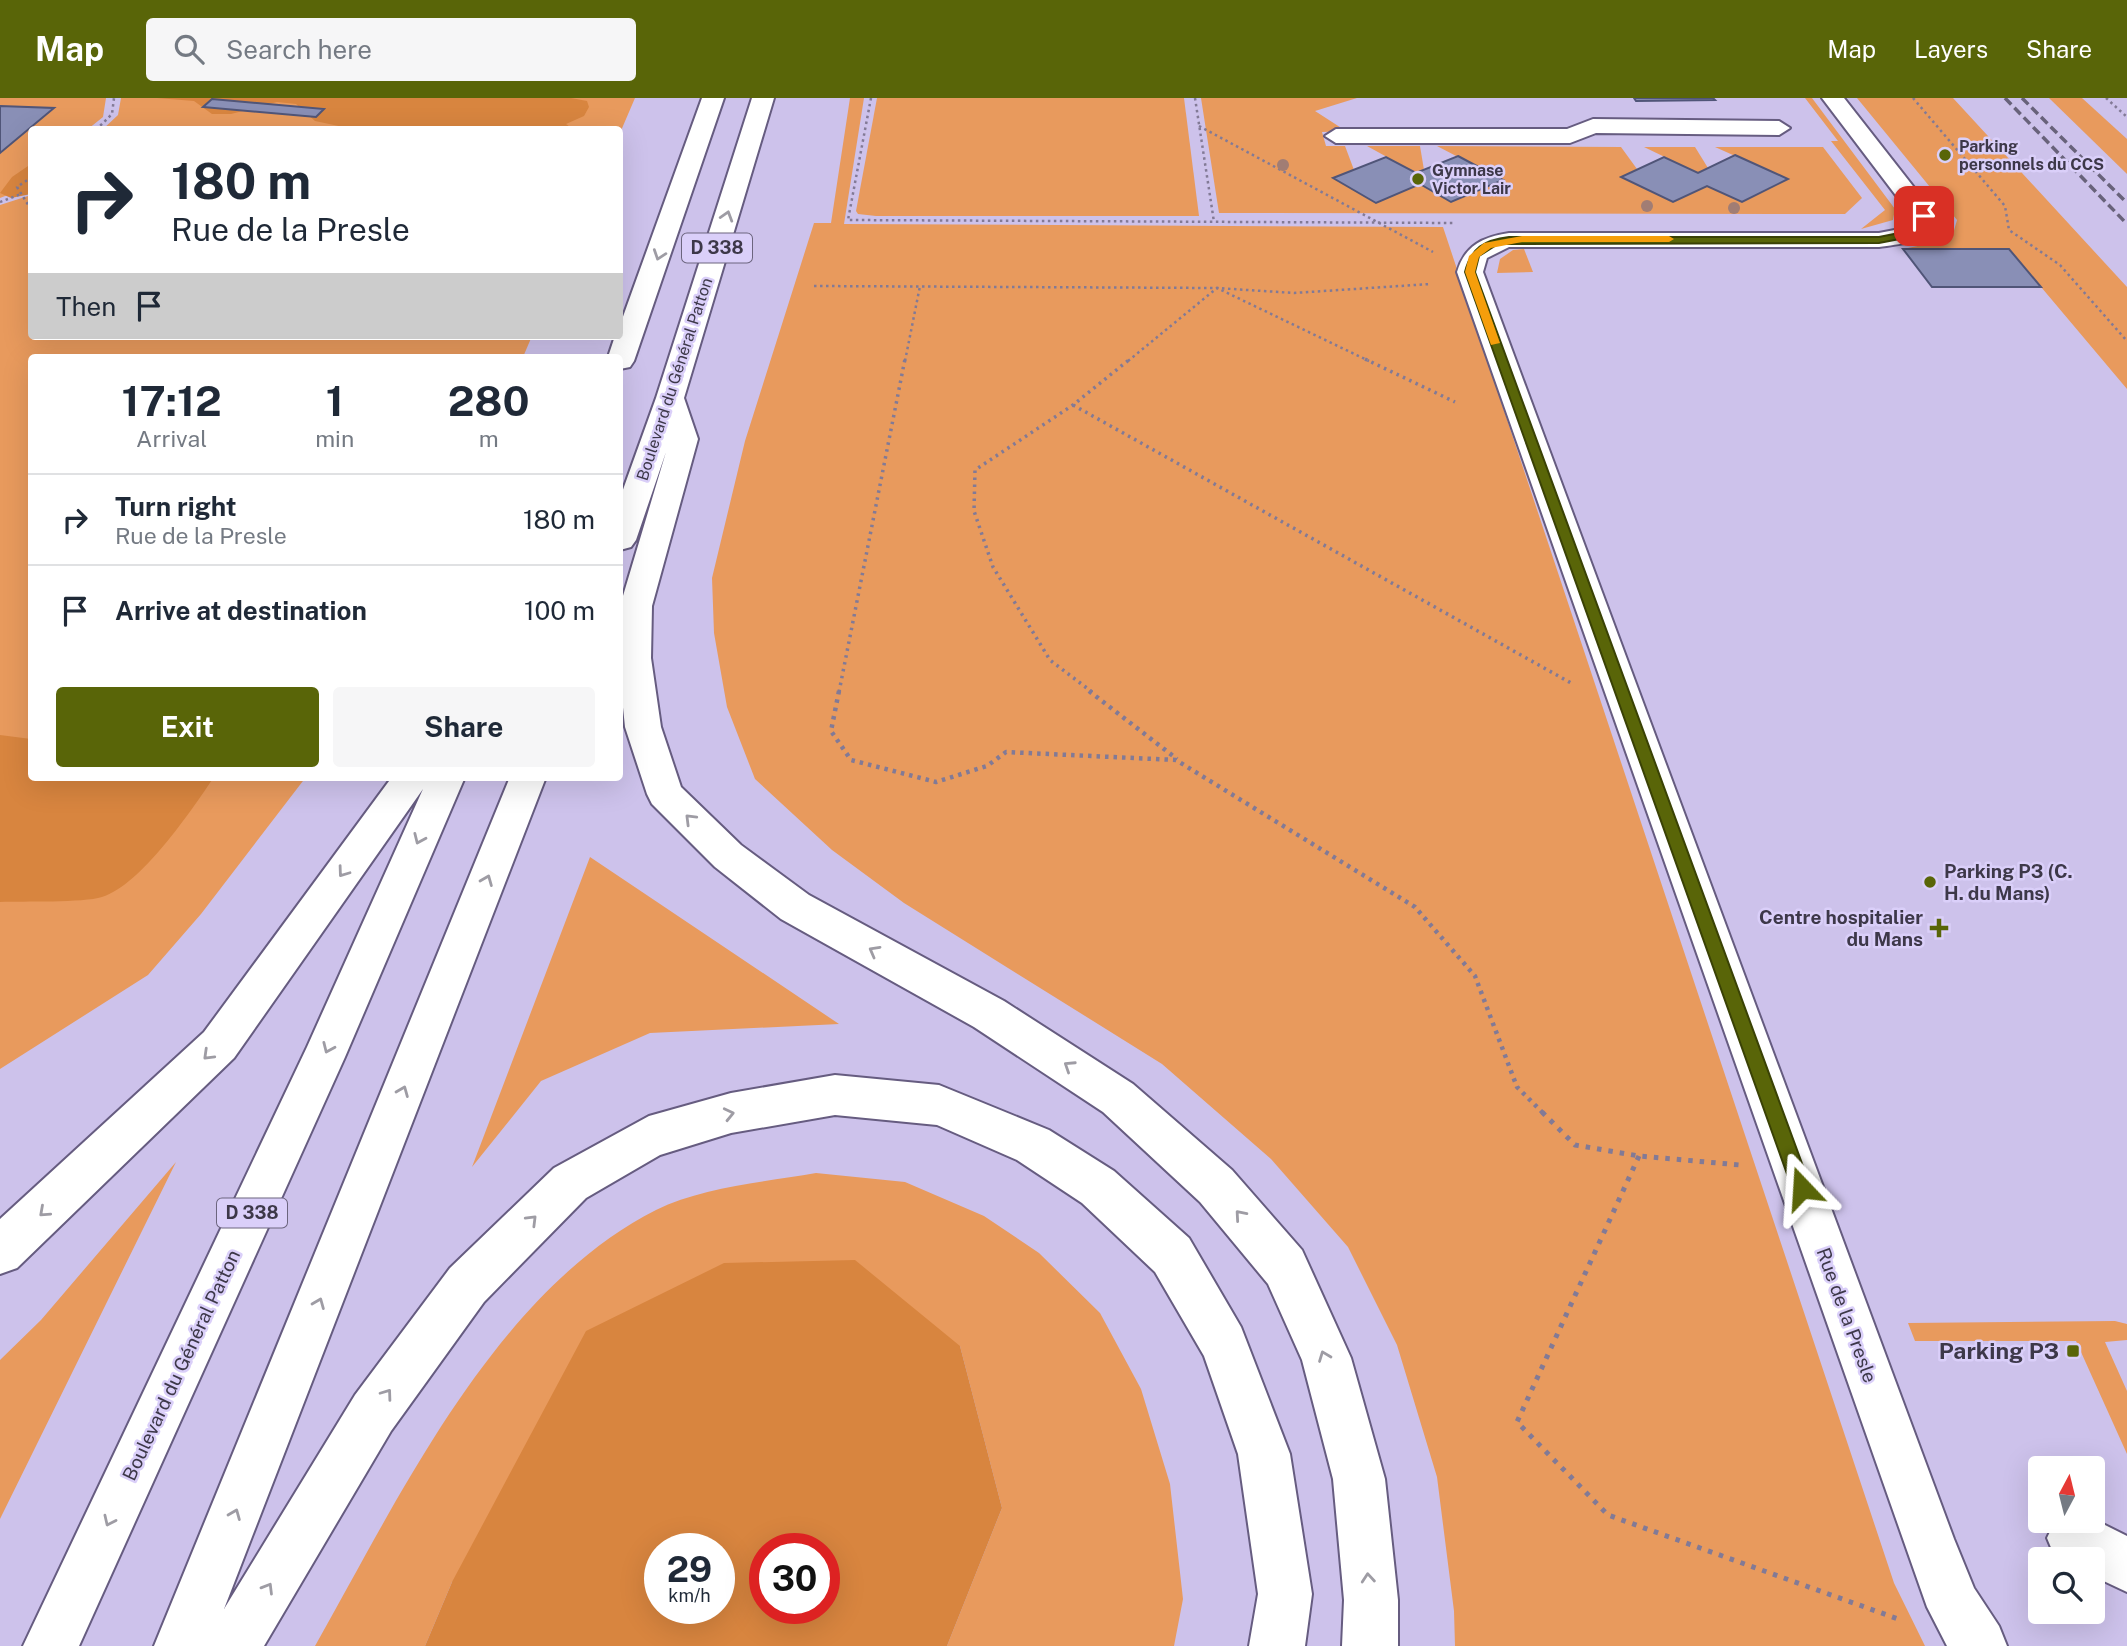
<!DOCTYPE html>
<html lang="en">
<head>
<meta charset="utf-8">
<style>
	body { margin:0; font-family:"Public Sans",sans-serif; background:#f6f6f7; color:#1f2937; height:100vh; display:flex; flex-direction:column; font-size:26px; white-space:nowrap }
	* { box-sizing:border-box; margin:0 }
	p { font-size:23px; color:#747a83 }
	.icon { flex:none; width:38px; height:38px; fill:none; stroke:currentColor; stroke-width:2; stroke-linecap:round; stroke-linejoin:round }
	.map { position:relative; flex:1; overflow:hidden }
	.panel { position:absolute; left:28px; top:256px; width:595px; height:427px; display:flex; flex-direction:column; background:#fff; border-radius:7px; box-shadow:0 7px 28px #0002 }
	.panel>* { flex:none }
	.hud { position:absolute; left:28px; top:28px; width:595px; height:214px; border-radius:7px; box-shadow:0 7px 28px #0002; background:#fff; color:#1f2937; overflow:hidden }
	.needle { width:46px; rotate:7deg }
	.tools { position:absolute; left:2028px; top:1358px; display:grid; gap:14px }
	.tools a { display:grid; place-items:center; width:77px; height:77px; border-radius:7px; background:#fff; box-shadow:0 7px 28px #0002; font-size:35px }
	.speed { position:absolute; left:644px; top:1435px; display:flex; gap:14px; font-size:35px; font-weight:700; text-align:center }
	.speed>* { display:grid; place-content:center; width:91px; height:91px; border-radius:50%; background:#fff; box-shadow:0 7px 28px #0002; line-height:1 }
	.speed small { font-size:18px; font-weight:400 }
	.speed .limit { border:10px solid #d22; background:#fff; color:#111 }
	.pin { position:absolute; display:grid; place-items:center; width:60px; height:60px; color:#fff; margin:-30px; border-radius:14px; box-shadow:0 4px 10px #0006 }
	.me { position:absolute; width:77px; margin:-38px; rotate:340deg; stroke-linejoin:round; filter:drop-shadow(0 0 5px #0008) }
	.turn { display:flex; align-items:center; gap:24px; height:147px; padding:0 28px; font-size:32px }
	.turn .icon { width:91px; height:91px; stroke-width:2.5 }
	.turn b { display:block; font-size:49px; line-height:60px }
	.then { display:flex; align-items:center; height:66px; padding:0 28px; background:#0003; gap:14px; font-size:26px }
	.eta { display:flex; justify-content:space-evenly; align-items:center; height:119px; text-align:center }
	.eta b { font-size:42px; font-weight:700; line-height:49px }
	.primary-button { display:flex; gap:14px; margin-top:auto; padding:14px 28px }
	.primary-button a { flex:1; height:80px; border-radius:7px; background:#596508; color:#fff; font-size:28px; font-weight:700; line-height:80px; text-align:center }
	.primary-button a+a { background:#f6f6f7; color:#1f2937 }
	ul { padding:0; list-style:none }
	li { display:flex; align-items:center; gap:21px; height:91px; padding:0 28px; border-top:2px solid #e0e1e3 }
	li div { flex:1 }
	li b { display:block; font-size:26px }
	li em { font-style:normal }
	header { display:flex; align-items:center; gap:42px; box-sizing:border-box; height:98px; padding:0 35px; background:#596508; color:#fff }
	header strong { font-size:33px }
	nav { display:flex; gap:38px; margin-inline-start:auto; font-size:24px }
	.search { width:490px; height:63px; background:#f6f6f7; display:flex; align-items:center; gap:18px; box-sizing:border-box; padding:0 24px; border-radius:7px; color:#747a83; font-size:26px }
	.map>svg:first-child { display:block }
</style>
</head>
<body>
<header>
<strong>Map</strong>
<div class="search"><svg class="icon" aria-label="search" viewBox="0 0 24 24"><circle cx="10" cy="10" r="6"/><path d="M15 15l6 6"/></svg>Search here</div>
<nav><a>Map</a><a>Layers</a><a>Share</a></nav>
</header>
<div class="map">
<svg width="2127" height="1548" viewBox="0 0 2127 1548">
	<rect width="100%" height="100%" fill="#cdc2eb"/>
	<g fill="#e89a5d">
		<path d="M0,0H106L103,19L88,31L32,32L31,74L13,95L0,100Z"/>
		<path d="M121,0H635L620,35V32H102L118,17Z"/>
		<path d="M850,0H864L844,126L1443,129L1894,1485L1925,1548H1455L1454,1513L1437,1379L1397,1247L1348,1149L1271,1061L1162,966L904,805L832,752L755,681L727,609L714,535L712,480L745,343L814,125H831Z"/>
		<path d="M877,0H1184L1199,118H876L858,116L856,113Z"/>
		<path d="M1201,0H1357L1315,13L1346,33L1322,34L1326,48H1345L1354,72L1376,105L1420,86L1451,104L1502,82L1437,48L1621,49L1637,71L1621,79L1673,104L1707,88L1742,104L1787,81L1715,49H1823L1862,100L1845,116L1219,115Z"/>
		<path d="M1805,0H1812L1895,111L1893,122L1861,131L1885,112L1831,43H1838Z"/>
		<path d="M1857,0H1953L2127,189V291L2009,151H1903L1942,143L1953,136L1957,122Z"/>
		<path d="M2049,0H2082L2127,41V76Z"/>
		<path d="M1367,48H1420L1424,72L1416,75Z"/>
		<path d="M1644,49H1695L1708,70L1698,75Z"/>
		<path d="M31,82L32,238H532L523,259H32V679H306L201,816L148,877L0,971V107L28,98Z"/>
		<path d="M1524,151L1533,174L1497,175L1500,161L1513,152Z"/>
		<path d="M590,759L839,926L650,935L541,983L472,1069Z"/>
		<path d="M176,1064L0,1421V1262L41,1222Z"/>
		<path d="M816,1075L905,1084L984,1118L1039,1155L1100,1215L1141,1291L1170,1386L1183,1501L1174,1548H947L1002,1410L960,1248L452,1484L425,1548H315C400,1398 496,1193 656,1112C702,1089 765,1084 816,1075Z"/>
		<path d="M2115,1223L2127,1226V1242L2105,1244L2127,1293V1356L2076,1243H1915L1908,1225Z"/>
	</g>
	<g fill="#d8853f" fill-rule="evenodd">
		<path d="M157,0H571L587,3L589,9L584,18L566,26L573,31L348,30L315,23L296,6L277,4L231,16H212L194,3Z"/>
		<path d="M31,66V96L11,100L0,95L12,79Z"/>
		<path d="M0,637L31,641L32,679H214C191,713 141,787 102,799C83,805 23,803 0,804Z"/>
		<path d="M855,1162L960,1248L1002,1410L947,1548H425L452,1484L586,1233L724,1165ZM660,1451H719V1510H660ZM765,1451H824V1510H765Z"/>
	</g>
	<g fill="#898fb6" stroke="#505578" stroke-width="2">
		<path d="M1634,0H1713L1715,2L1636,3Z"/>
		<path d="M212,1L324,11L316,19L203,9Z"/>
		<path d="M0,8L54,10L0,55Z"/>
		<path d="M1735,57L1788,81L1742,104L1707,88L1673,104L1621,79L1664,59L1698,75Z"/>
		<path d="M1458,58L1503,82L1451,104L1420,86L1376,105L1333,80L1386,59L1416,75Z"/>
		<path d="M1903,151H2009L2041,189H1932Z"/>
	</g>
	<g fill="none" stroke-linecap="round" stroke-linejoin="round">
		<g stroke="#665c80" stroke-width="4">
			<g id="minor">
				<path d="M1822,0H1844L1934,115L1937,127C1924,145 1899,146 1879,149H1509L1487,160L1483,174L1954,1441L1974,1490L1999,1528L2007,1548H1947L1927,1509L1457,174C1465,147 1483,139 1509,135H1879L1905,130L1912,125L1910,116Z"/>
				<path d="M1593,21L1779,23L1790,30L1779,37L1596,35L1570,45H1336L1325,38L1336,31H1567Z"/>
				<path d="M2093,1421L2127,1438V1494L2093,1478V1461L2055,1459L2047,1440L2055,1423Z"/>
			</g>
		</g>
		<g stroke="#665c80" stroke-width="4">
			<g id="highway">
				<path d="M702,0H724L634,263L630,269L620,271V259H608L615,238H620V227Z"/>
				<path d="M752,0H774L684,300L698,341L652,508L651,560L661,629L681,689L741,747L809,797L1004,903L1133,986L1232,1072L1302,1152L1351,1260L1385,1381L1398,1502V1548H1342L1344,1502L1333,1381L1302,1262L1268,1186L1200,1104L1103,1014L974,929L781,821L715,769L652,706L647,696L625,629L620,580V508L666,354L636,442L631,449L620,452V400L656,300Z"/>
				<path d="M392,679H465L345,959L79,1548H23L307,949L423,691L234,960L17,1170L0,1176V1121L204,934Z"/>
				<path d="M510,679H546L224,1511L355,1297L450,1170L554,1070L649,1018L731,995L835,977L939,987L1049,1032L1114,1073L1189,1140L1241,1229L1290,1356L1312,1496L1305,1548H1249L1258,1496L1238,1356L1204,1258L1155,1174L1082,1105L1017,1062L937,1027L835,1017L731,1035L660,1057L586,1100L484,1204L391,1333L264,1548H154Z"/>
			</g>
		</g>
		<g stroke="#827a96" stroke-width="2.5" stroke-dasharray="2.5 3.5" stroke-linecap="butt">
			<path d="M871,0L848,122L1455,125"/>
			<path d="M1195,0L1214,124"/>
			<path d="M1913,0L2005,108L2009,132L2060,167L2127,243"/>
			<path d="M2106,0L2127,19"/>
			<path d="M1199,28L1433,154"/>
			<path d="M96,32L112,16L114,0"/>
			<path d="M32,79L17,89L32,113"/>
			<path d="M0,104L21,96"/>
			<path d="M814,188L1217,190L1294,195L1430,186"/>
			<path d="M905,263L920,188"/>
			<path d="M1128,263L1217,190L1369,263"/>
		</g>
		<g stroke="#827a96" stroke-width="3.5" stroke-dasharray="2.5 4.5" stroke-linecap="butt">
			<path d="M1365,261L1455,304"/>
			<path d="M1073,307L1571,585"/>
			<path d="M839,594L905,261"/>
			<path d="M1092,594L1050,562L993,469L974,413L975,372L1073,307L1130,261"/>
		</g>
		<g stroke="#827a96" stroke-width="4.5" stroke-dasharray="3.5 5" stroke-linecap="butt">
			<path d="M839,593L831,633L851,662L936,684L987,668L1006,654L1176,662L1415,809L1475,878L1517,989L1543,1015"/>
			<path d="M1089,593L1177,661"/>
		</g>
		<g stroke="#827a96" stroke-width="5" stroke-dasharray="4.5 7" stroke-linecap="butt">
			<path d="M1542,1014L1575,1047L1639,1058L1740,1067"/>
			<path d="M1639,1058L1517,1324L1608,1417L1901,1522"/>
		</g>
		<use href="#minor" fill="#fff" fill-rule="evenodd"/>
		<use href="#highway" fill="#fff" fill-rule="evenodd"/>
		<g stroke="#68627a" stroke-width="3.5" stroke-dasharray="9 4.5" stroke-linecap="butt">
			<path d="M2005,0L2127,126"/>
			<path d="M2022,0L2127,105"/>
		</g>
	</g>
	<g fill="#a17d74">
		<circle cx="1283" cy="67" r="6"/>
		<circle cx="1647" cy="108" r="6"/>
		<circle cx="1734" cy="110" r="6"/>
	</g>
	<defs><path id="oneway-chevron" d="M-2-3.5L2.5 0L-2 3.5" fill="none" stroke-width="1.6" stroke-linecap="round" stroke-linejoin="round" transform="scale(1.75)"/></defs>
	<g stroke="#9e9ca4">
		<use href="#oneway-chevron" transform="translate(727 118) rotate(-73)"/>
		<use href="#oneway-chevron" transform="translate(659 157) rotate(109)"/>
		<use href="#oneway-chevron" transform="translate(690 721) rotate(-135)"/>
		<use href="#oneway-chevron" transform="translate(419 741) rotate(114)"/>
		<use href="#oneway-chevron" transform="translate(343 774) rotate(126)"/>
		<use href="#oneway-chevron" transform="translate(487 782) rotate(-68)"/>
		<use href="#oneway-chevron" transform="translate(874 853) rotate(-151)"/>
		<use href="#oneway-chevron" transform="translate(328 950) rotate(114)"/>
		<use href="#oneway-chevron" transform="translate(208 957) rotate(136)"/>
		<use href="#oneway-chevron" transform="translate(1069 968) rotate(-147)"/>
		<use href="#oneway-chevron" transform="translate(403 993) rotate(-68)"/>
		<use href="#oneway-chevron" transform="translate(729 1016) rotate(-13)"/>
		<use href="#oneway-chevron" transform="translate(44 1114) rotate(138)"/>
		<use href="#oneway-chevron" transform="translate(1240 1117) rotate(-131)"/>
		<use href="#oneway-chevron" transform="translate(532 1122) rotate(-45)"/>
		<use href="#oneway-chevron" transform="translate(319 1205) rotate(-68)"/>
		<use href="#oneway-chevron" transform="translate(1324 1258) rotate(-111)"/>
		<use href="#oneway-chevron" transform="translate(387 1296) rotate(-54)"/>
		<use href="#oneway-chevron" transform="translate(235 1416) rotate(-68)"/>
		<use href="#oneway-chevron" transform="translate(109 1423) rotate(115)"/>
		<use href="#oneway-chevron" transform="translate(1368 1480) rotate(-95)"/>
		<use href="#oneway-chevron" transform="translate(268 1490) rotate(-59)"/>
	</g>
	<path fill="#596508" stroke="#3a4205" stroke-width="2" d="M1920,116L1929,118L1928,129L1915,138L1879,145L1498,146L1479,158L1475,174L1811,1090L1808,1097L1802,1100L1795,1097L1792,1090L1465,174C1471,150 1484,142 1509,139H1879L1909,133L1920,126Z"/>
	<path fill="#f59e0b" d="M1522,138H1669L1674,141L1669,144H1522L1491,150L1479,159L1475,174L1500,245L1491,247L1465,174L1469,158L1484,145Z"/>
	<g fill="#596508" stroke="#dacff9" stroke-width="2.5">
		<circle cx="1945" cy="57" r="7"/>
		<circle cx="1418" cy="81" r="7"/>
		<circle cx="1930" cy="784" r="7"/>
		<path d="M1935.5 819.5h7v7h7v7h-7v7h-7v-7h-7v-7h7z"/>
		<rect x="2066" y="1246" width="14" height="14" rx="3.5"/>
	</g>
	<g text-anchor="middle" stroke-width="5" stroke-linejoin="round" paint-order="stroke">
		<g font-size="16" font-weight="bold" fill="#3d3849" stroke="#dacff9" text-anchor="start">
			<text x="1959" y="54">Parking<tspan x="1959" dy="18">personnels du CCS</tspan></text>
			<text x="1432" y="78">Gymnase<tspan x="1432" dy="18">Victor Lair</tspan></text>
		</g>
		<g font-size="16" fill="#3d3849" stroke="#dacff9">
			<text transform="translate(674 281) rotate(-72)" y="6">Boulevard du Général Patton</text>
		</g>
		<g fill="#dacff9" stroke="#6c657e" stroke-width="2">
			<rect x="682" y="135.5" width="70" height="29" rx="5"/>
			<rect x="217" y="1100.5" width="70" height="29" rx="5"/>
		</g>
		<g font-size="18" font-weight="bold" fill="#3d3849">
			<text x="717" y="156">D 338</text>
			<text x="252" y="1121">D 338</text>
		</g>
		<g font-size="19" font-weight="bold" fill="#3d3849" stroke="#dacff9" text-anchor="start">
			<text x="1944" y="780">Parking P3 (C.<tspan x="1944" dy="22">H. du Mans)</tspan></text>
			<text x="1923" y="826" text-anchor="end">Centre hospitalier<tspan x="1923" dy="22">du Mans</tspan></text>
		</g>
		<g font-size="19" fill="#3d3849" stroke="#dacff9">
			<text transform="translate(1847 1217) rotate(70)" y="7">Rue de la Presle</text>
			<text transform="translate(181 1267) rotate(-65)" y="7">Boulevard du Général Patton</text>
		</g>
		<g font-size="23" font-weight="bold" fill="#3d3849" stroke="#dacff9" text-anchor="end">
			<text x="2059" y="1261">Parking P3</text>
		</g>
	</g>
</svg>
<div class="tools">
<a><svg class="needle" viewBox="-14 -14 28 28"><path d="M0-13l5 13h-10z" fill="#e53935"/><path d="M0 13l5-13h-10z" fill="#747a83"/></svg></a>
<a><svg class="icon" aria-label="search" viewBox="0 0 24 24"><circle cx="10" cy="10" r="6"/><path d="M15 15l6 6"/></svg></a>
</div>
<div class="speed"><div>29<small>km/h</small></div><div class="limit">30</div></div>
<div class="pin" style="left:1924px;top:118px;background:#d93025"><svg class="icon" aria-label="arrive" viewBox="0 0 24 24"><path d="M6 21V4h12l-3 4 3 4H6"/></svg></div>
<svg class="me" style="left:1802px;top:1090px" viewBox="-20 -20 40 40"><path d="M0-17L14 15 0 8-14 15z" fill="#596508" stroke="#fff" stroke-width="4"/></svg>
<div class="hud">
<div class="turn"><svg class="icon" aria-label="right" viewBox="0 0 24 24"><path d="M7 20v-9h11M14 6l5 5-5 5"/></svg><div><b>180 m</b>Rue de la Presle</div></div>
<div class="then">Then<svg class="icon" aria-label="arrive" viewBox="0 0 24 24"><path d="M6 21V4h12l-3 4 3 4H6"/></svg></div>
</div>
<section class="panel">
<div class="eta">
<div><b>17:12</b><p>Arrival</p></div>
<div><b>1</b><p>min</p></div>
<div><b>280</b><p>m</p></div>
</div>
<ul>
<li><svg class="icon" aria-label="right" viewBox="0 0 24 24"><path d="M7 20v-9h11M14 6l5 5-5 5"/></svg><div><b>Turn right</b><p>Rue de la Presle</p></div><em>180 m</em></li>
<li><svg class="icon" aria-label="arrive" viewBox="0 0 24 24"><path d="M6 21V4h12l-3 4 3 4H6"/></svg><div><b>Arrive at destination</b></div><em>100 m</em></li>
</ul>
<div class="primary-button"><a>Exit</a><a>Share</a></div>
</section>
</div>
</body>
</html>
